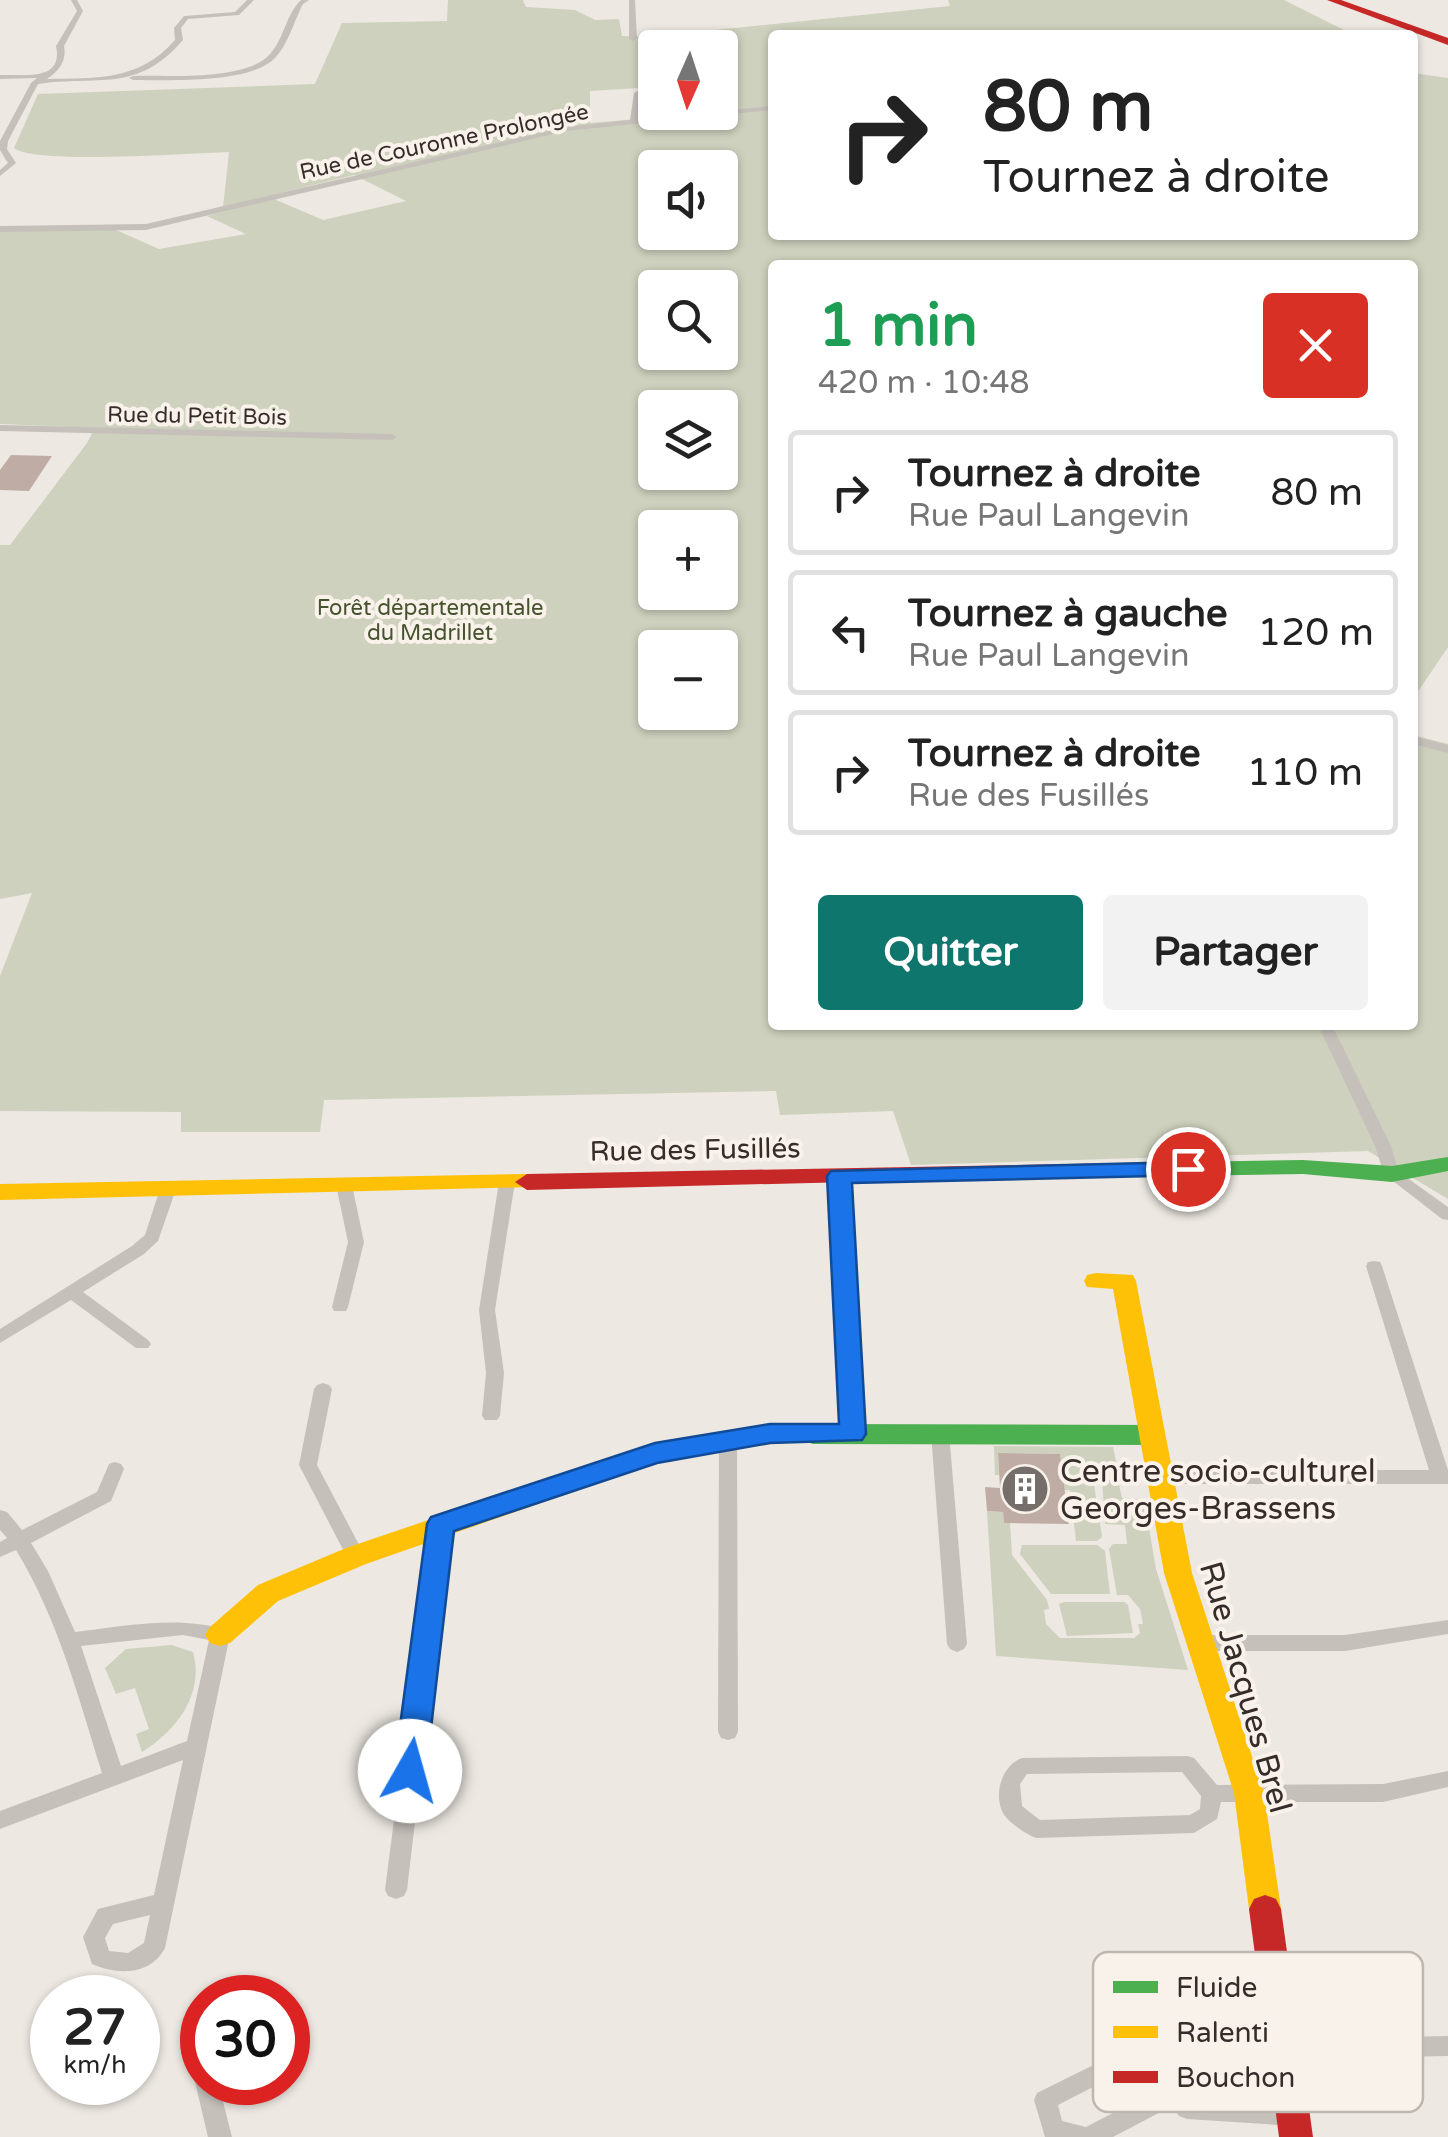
<!DOCTYPE html>
<html lang="fr">
<head>
<meta charset="utf-8">
<style>
	body { margin:0; font-family:"Varela Round",sans-serif; background:#f2f2f2; color:#222; height:100vh; display:flex; flex-direction:column; font-size:38px; white-space:nowrap }
	* { box-sizing:border-box; margin:0 }
	p { font-size:32px; color:#767676 }
	.icon { flex:none; width:55px; height:55px; fill:none; stroke:currentColor; stroke-width:2; stroke-linecap:round; stroke-linejoin:round }
	.map { position:relative; flex:1; overflow:hidden }
	.panel { position:absolute; left:768px; top:260px; width:650px; height:770px; display:flex; flex-direction:column; background:#fff; border-radius:10px; box-shadow:0 2px 8px #0004 }
	.panel>* { flex:none }
	.guide { position:absolute; left:768px; top:30px; width:650px; height:210px; border-radius:10px; box-shadow:0 2px 8px #0004; background:#fff; color:#222; overflow:hidden }
	.needle { width:65px; rotate:183deg }
	.controls { position:absolute; left:638px; top:30px; display:grid; gap:20px }
	.controls a { display:grid; place-items:center; width:100px; height:100px; border-radius:10px; background:#fff; box-shadow:0 2px 8px #0004; font-size:50px }
	.speed { position:absolute; left:30px; top:1975px; display:flex; gap:20px; font-size:50px; font-weight:700; text-align:center }
	.speed>* { display:grid; place-content:center; width:130px; height:130px; border-radius:50%; background:#fff; box-shadow:0 2px 8px #0004; line-height:1 }
	.speed small { font-size:25px; font-weight:400 }
	.speed .limit { border:15px solid #d22; background:#fff; color:#111 }
	.pin { position:absolute; display:grid; place-items:center; width:85px; height:85px; color:#fff; margin:-42px; border:5px solid #fff; border-radius:50%; box-shadow:0 2px 10px #0007 }
	.me { position:absolute; width:110px; margin:-55px; rotate:7deg; stroke-linejoin:round; filter:drop-shadow(0 0 8px #0008) }
	.turn { display:flex; align-items:center; gap:35px; height:210px; padding:0 50px; font-size:45px }
	.turn .icon { width:130px; height:130px; stroke-width:2.5 }
	.turn b { display:block; font-size:70px; line-height:85px }
	.round { display:grid; place-items:center; flex:none; width:105px; height:105px; border-radius:10px; background:#f2f2f2 }
	.overview { display:flex; align-items:center; justify-content:space-between; height:170px; padding:0 50px }
	h1 { font-size:60px; font-weight:700; line-height:75px; color:#1e9e55 }
	.primary-button { display:flex; gap:20px; margin-top:auto; padding:20px 50px }
	.primary-button a { flex:1; height:115px; border-radius:10px; background:#0f766e; color:#fff; font-size:40px; font-weight:700; line-height:115px; text-align:center }
	.primary-button a+a { background:#f2f2f2; color:#222 }
	ul { padding:0; list-style:none }
	li { display:flex; align-items:center; gap:30px; height:125px; margin:0 20px 15px; padding:0 30px; border:5px solid #e0e0e0; border-radius:10px }
	li div { flex:1 }
	li b { display:block; font-size:38px }
	li em { font-style:normal }
	.map>svg:first-child { display:block }
</style>
</head>
<body>
<div class="map">
<svg width="1448" height="2137" viewBox="0 0 1448 2137">
	<rect width="100%" height="100%" fill="#ede8e2"/>
	<g fill="#ced1bd" fill-rule="evenodd">
		<path d="M448,0H523L526,7L575,10L595,20L619,19L622,36L646,37L950,6L948,0H1284L1352,34L772,35V235H1412L1413,73L1448,78V647L1413,699L1412,265H772V1025H1412L1413,735L1448,744V1199L1368,1151L911,1165L893,1111L780,1115L776,1091L324,1100L320,1132H181V1112L0,1111V976L32,893L0,899V545H10L87,443L95,428L0,424V230H116L159,249L246,234L207,216L274,199L323,220L406,201L354,175L223,207L229,152C191,153 36,165 14,148L38,94L315,84L342,23L447,21ZM655,48H720V112L590,123V91L655,87ZM655,168H720V232H655ZM655,288H720V352H655ZM655,408H720V472H655ZM655,528H720V592H655ZM655,648H720V712H655Z"/>
		<path d="M994,1446L1113,1447L1118,1471H1092L1102,1537L1097,1541H1076L1070,1490H1064L1060,1454L998,1453L999,1475H995Z"/>
		<path d="M1102,1479L1118,1480L1122,1498L1144,1499L1156,1569L1188,1670L996,1656L987,1511L1003,1512L1004,1522L1010,1523L1012,1555L1047,1600L1049,1609L1044,1610L1046,1624L1060,1638H1134L1140,1633L1138,1624H1143L1140,1609L1128,1595H1117L1109,1549L1113,1544H1127L1125,1525L1105,1524Z"/>
		<path d="M1022,1545H1097L1105,1551L1110,1594H1051L1020,1554Z"/>
		<path d="M1064,1602H1124L1128,1605L1133,1633L1067,1636L1059,1604Z"/>
		<path d="M172,1645L193,1652C205,1694 176,1731 142,1752L136,1734L149,1729L135,1688L116,1694L105,1668L126,1649Z"/>
	</g>
	<g fill="#bfada5">
		<path d="M11,455L52,456L29,491L0,490V470Z"/>
		<path d="M998,1453L1060,1454L1069,1524L1004,1523L1003,1512L987,1511L985,1487L1000,1488Z"/>
	</g>
	<g fill="none" stroke-linecap="round" stroke-linejoin="round">
		<g fill="#c6c0bb" fill-rule="evenodd">
			<path d="M71,0H77L83,11L64,46C67,61 59,71 47,79C98,78 139,81 175,40L174,28L184,16L235,12L247,0H254L239,15L188,19L181,28L183,40C137,94 97,75 38,84L8,141L7,149L16,163L0,176V170L8,163L0,150V141L31,83L37,78L0,79V75C23,74 64,82 56,46L77,11Z"/>
			<path d="M301,0H309L303,4C294,21 287,48 273,60C245,84 168,80 133,80L129,78L133,76C167,75 247,81 270,54C284,39 286,14 301,0Z"/>
			<path d="M629,0H635L637,39L633,41L629,39Z"/>
			<path d="M638,91L642,93L638,119L772,106V110L566,131L146,230L0,232V226L146,224L566,127L630,120L634,93Z"/>
			<path d="M0,425L392,434L397,437L392,440L0,431Z"/>
			<path d="M1412,736L1448,745V753L1412,744Z"/>
			<path d="M1318,1025H1332L1391,1146L1399,1172L1448,1207V1220L1442,1219L1384,1174L1375,1146Z"/>
			<path d="M839,1171L847,1176L862,1434L859,1439H847L844,1434L831,1176Z"/>
			<path d="M507,1177L515,1182L495,1310L504,1373L500,1416L497,1420H485L482,1416L486,1373L479,1310L499,1182Z"/>
			<path d="M344,1180L352,1185L364,1242L348,1307L346,1311H334L332,1307L348,1242L336,1185Z"/>
			<path d="M168,1184L176,1189L158,1241L144,1254L83,1292L148,1340L151,1344L148,1348H136L71,1300L0,1343V1329L132,1246L145,1235L160,1189Z"/>
			<path d="M1374,1261L1380,1262L1382,1266L1448,1470V1484H1160L1154,1482L1151,1477L1154,1472L1160,1470H1429L1366,1266L1368,1262Z"/>
			<path d="M323,1383L329,1385L332,1389L317,1465L365,1556L363,1561L356,1563L349,1561L299,1465L314,1389L317,1385Z"/>
			<path d="M940,1427L946,1428L949,1433L967,1644L964,1649L957,1652L950,1649L947,1644L931,1433L934,1428Z"/>
			<path d="M728,1433L734,1434L737,1439L738,1732L735,1738L728,1740L721,1738L718,1732L719,1439L722,1434Z"/>
			<path d="M115,1462L121,1464L124,1469L111,1501L31,1543L48,1571L75,1632C126,1626 178,1615 227,1630L230,1635L165,1948C150,1976 117,1975 92,1964L83,1937L98,1909L154,1895L183,1760L0,1829V1811L102,1773C78,1696 58,1619 16,1550L0,1557V1542L7,1538L0,1530V1510L7,1512L22,1530L97,1492L109,1464ZM183,1635L209,1640L187,1741L121,1766L81,1646ZM150,1915L144,1943L128,1953L109,1951L105,1938L113,1924Z"/>
			<path d="M441,1517L448,1519L450,1524L407,1890L404,1896L396,1899L388,1896L385,1890L432,1524L434,1519Z"/>
			<path d="M1448,1620V1634L1345,1651H1199L1192,1648L1189,1643L1192,1638L1199,1635H1345Z"/>
			<path d="M1187,1756L1194,1758L1217,1785L1383,1784L1448,1771V1787L1383,1802H1221L1217,1819L1194,1833L1036,1838C1026,1834 1009,1823 1003,1813C993,1794 1002,1765 1022,1758ZM1182,1772L1201,1796L1200,1809L1190,1815L1040,1820L1022,1806L1020,1784L1027,1774Z"/>
			<path d="M196,2035L202,2037V2082H218L232,2137H208L195,2082L196,2078C188,2069 183,2049 188,2038Z"/>
			<path d="M1283,2035L1301,2039L1448,2036V2056L1301,2059L1275,2052L1272,2045L1275,2038Z"/>
			<path d="M1144,2040L1152,2043L1193,2098L1293,2104L1301,2107L1305,2115L1301,2123L1293,2126L1187,2119L1179,2116L1172,2106L1113,2137H1045L1034,2100L1037,2093ZM1140,2063L1159,2089L1086,2127L1062,2121L1058,2105Z"/>
		</g>
		<g fill="#4caf50" fill-rule="evenodd">
			<path d="M1448,1157V1171L1392,1182L1303,1174L1121,1177L1109,1170L1121,1163L1303,1160L1392,1166Z"/>
			<path d="M813,1424L1152,1425L1161,1428L1165,1435L1161,1442L1152,1445L813,1444L804,1441L800,1434L804,1427Z"/>
		</g>
		<g fill="#ffc107" fill-rule="evenodd">
			<path d="M527,1174L535,1177L539,1182L535,1187L0,1200V1184Z"/>
			<path d="M1096,1273L1133,1275L1136,1281L1192,1573L1264,1793L1281,1909L1276,1919L1265,1923L1254,1919L1249,1909L1234,1793L1164,1573L1113,1289L1087,1287L1084,1281L1087,1275Z"/>
			<path d="M771,1424L822,1427L826,1434L822,1441L771,1444L658,1462L366,1564L278,1601L230,1643L220,1646L210,1643L205,1635L210,1627L258,1585L346,1548L655,1443Z"/>
		</g>
		<g fill="#c62828" fill-rule="evenodd">
			<path d="M1327,0H1341L1448,38V45Z"/>
			<path d="M1121,1163L1129,1165L1133,1170L1129,1175L527,1190L515,1182L527,1174Z"/>
			<path d="M1265,1895L1276,1899L1281,1909L1313,2137H1279L1249,1909L1254,1899Z"/>
		</g>
	</g>
	<path fill="#1a73e8" stroke="#114b97" stroke-width="2.5" d="M1188,1162L1196,1164L1199,1169L1196,1175L852,1183L866,1434L862,1440L770,1443L657,1463L454,1531L426,1771L421,1780L410,1784L399,1780L394,1771L427,1524L431,1517L655,1443L770,1424H839L827,1176L831,1171Z"/>
	<defs>
		<g id="building-disc" transform="scale(2.5)"><circle r="9.5" fill="#766e6a" stroke="#f9f2ea"/><path d="M-4-6H4V6H1V3H-1V6H-4ZM-2.5-4.3h1.7v1.8h-1.7ZM.8-4.3h1.7v1.8H.8ZM-2.5-1h1.7V.8h-1.7ZM.8-1h1.7V.8H.8Z" fill="#fff"/></g>
	</defs>
	<g fill-rule="evenodd">
		<use href="#building-disc" x="1025" y="1489"/>
	</g>
	<g text-anchor="middle" stroke-width="8" stroke-linejoin="round" paint-order="stroke">
		<g font-size="22" fill="#362d2a" stroke="#f9f2ea">
			<text transform="translate(444 141) rotate(-12)" y="8">Rue de Couronne Prolongée</text>
			<text transform="translate(197 415) rotate(1)" y="8">Rue du Petit Bois</text>
		</g>
		<g font-size="22" fill="#46532f" stroke="#f9f2ea">
			<text x="430" y="615">Forêt départementale<tspan x="430" dy="25">du Madrillet</tspan></text>
		</g>
		<g font-size="28" fill="#362d2a" stroke="#f9f2ea">
			<text transform="translate(695 1149) rotate(-1)" y="10">Rue des Fusillés</text>
		</g>
		<g font-size="32" fill="#362d2a" stroke="#f9f2ea" text-anchor="start">
			<text x="1060" y="1482">Centre socio-culturel<tspan x="1060" dy="37">Georges-Brassens</tspan></text>
		</g>
		<g font-size="32" fill="#362d2a" stroke="#f9f2ea">
			<text transform="translate(1246 1687) rotate(74)" y="11">Rue Jacques Brel</text>
		</g>
	</g>
	<rect x="1093" y="1952" width="330" height="160" rx="15" fill="#f9f2ea" stroke="#beb7b0" stroke-width="2.5"/>
	<rect x="1113" y="1981" width="45" height="12" fill="#4caf50"/>
	<rect x="1113" y="2026" width="45" height="12" fill="#ffc107"/>
	<rect x="1113" y="2071" width="45" height="12" fill="#c62828"/>
	<g font-size="28" fill="#362d2a">
		<text x="1176" y="1997">Fluide</text>
		<text x="1176" y="2042">Ralenti</text>
		<text x="1176" y="2087">Bouchon</text>
	</g>
</svg>
<div class="controls">
<a><svg class="needle" viewBox="-14 -14 28 28"><path d="M0-13l5 13h-10z" fill="#e53935"/><path d="M0 13l5-13h-10z" fill="#767676"/></svg></a>
<a><svg class="icon" aria-label="sound" viewBox="0 0 24 24"><path d="M4 9h4l5-4v14l-5-4H4zM17 9q2 3 0 6"/></svg></a>
<a><svg class="icon" aria-label="search" viewBox="0 0 24 24"><circle cx="10" cy="10" r="6"/><path d="M15 15l6 6"/></svg></a>
<a><svg class="icon" aria-label="layers" viewBox="0 0 24 24"><path d="M12 4l9 5-9 5-9-5zM3 14l9 5 9-5"/></svg></a>
<a>+</a>
<a>−</a>
</div>
<div class="speed"><div>27<small>km/h</small></div><div class="limit">30</div></div>
<div class="pin" style="left:1188px;top:1169px;background:#d93025"><svg class="icon" aria-label="arrive" viewBox="0 0 24 24"><path d="M6 21V4h12l-3 4 3 4H6"/></svg></div>
<svg class="me" style="left:410px;top:1771px" viewBox="-20 -20 40 40"><circle r="19" fill="#fff"/><path d="M0-13L10 11 0 6-10 11z" fill="#1a73e8"/></svg>
<div class="guide">
<div class="turn"><svg class="icon" aria-label="right" viewBox="0 0 24 24"><path d="M7 20v-9h11M14 6l5 5-5 5"/></svg><div><b>80 m</b>Tournez à droite</div></div>
</div>
<section class="panel">
<div class="overview"><div><h1>1 min</h1><p>420 m · 10:48</p></div><a class="round" style="background:#d93025;color:#fff"><svg class="icon" aria-label="close" viewBox="0 0 24 24"><path d="M6 6l12 12M18 6L6 18"/></svg></a></div>
<ul>
<li><svg class="icon" aria-label="right" viewBox="0 0 24 24"><path d="M7 20v-9h11M14 6l5 5-5 5"/></svg><div><b>Tournez à droite</b><p>Rue Paul Langevin</p></div><em>80 m</em></li>
<li><svg class="icon" aria-label="left" viewBox="0 0 24 24"><path d="M17 20v-9H6M10 6l-5 5 5 5"/></svg><div><b>Tournez à gauche</b><p>Rue Paul Langevin</p></div><em>120 m</em></li>
<li><svg class="icon" aria-label="right" viewBox="0 0 24 24"><path d="M7 20v-9h11M14 6l5 5-5 5"/></svg><div><b>Tournez à droite</b><p>Rue des Fusillés</p></div><em>110 m</em></li>
</ul>
<div class="primary-button"><a>Quitter</a><a>Partager</a></div>
</section>
</div>
</body>
</html>
